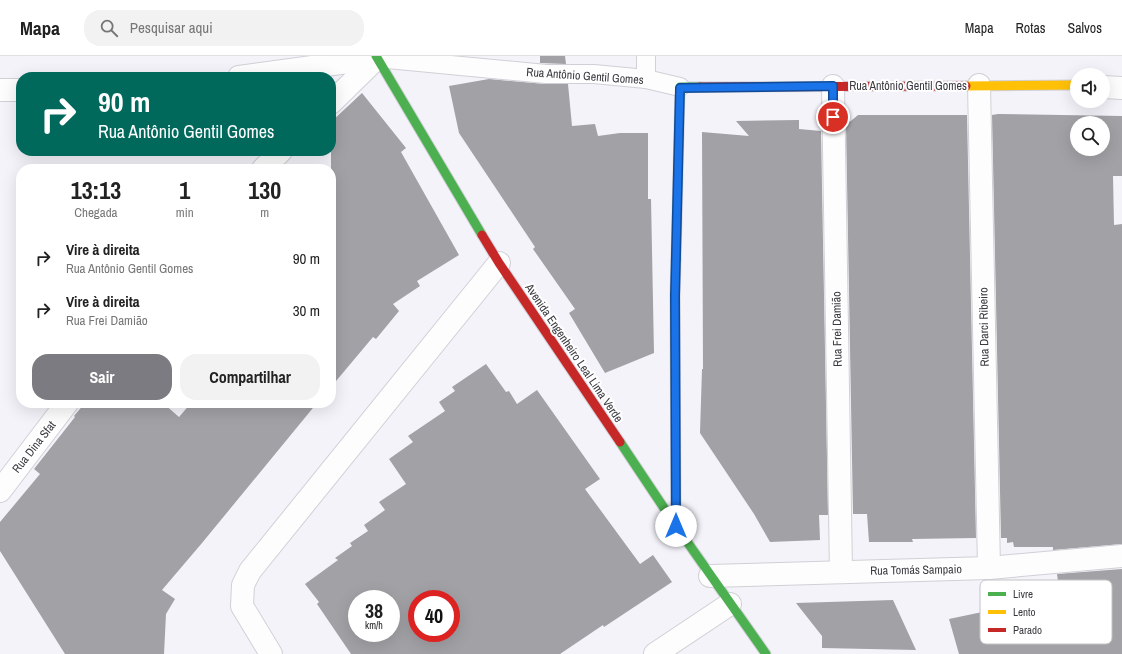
<!DOCTYPE html>
<html lang="pt">
<head>
<meta charset="utf-8">
<style>
	body { margin:0; font-family:"Archivo Narrow",sans-serif; background:#f2f2f2; color:#222; height:100vh; display:flex; flex-direction:column; font-size:15px; white-space:nowrap }
	* { box-sizing:border-box; margin:0 }
	p { font-size:13px; color:#767676 }
	.icon { flex:none; width:22px; height:22px; fill:none; stroke:currentColor; stroke-width:2; stroke-linecap:round; stroke-linejoin:round }
	.map { position:relative; flex:1; overflow:hidden }
	.side { position:absolute; left:16px; top:108px; width:320px; height:244px; display:flex; flex-direction:column; background:#fff; border-radius:16px; box-shadow:0 4px 16px #0002 }
	.side>* { flex:none }
	.hud { position:absolute; left:16px; top:16px; width:320px; height:84px; border-radius:16px; box-shadow:0 4px 16px #0002; background:#00695c; color:#fff; overflow:hidden }
	.fabs { position:absolute; left:1070px; top:12px; display:grid; gap:8px }
	.fabs a { display:grid; place-items:center; width:40px; height:40px; border-radius:50%; background:#fff; box-shadow:0 4px 16px #0002; font-size:20px }
	.speed { position:absolute; left:348px; top:534px; display:flex; gap:8px; font-size:20px; font-weight:700; text-align:center }
	.speed>* { display:grid; place-content:center; width:52px; height:52px; border-radius:50%; background:#fff; box-shadow:0 4px 16px #0002; line-height:1 }
	.speed small { font-size:10px; font-weight:400 }
	.speed .limit { border:6px solid #d22; background:#fff; color:#111 }
	.pin { position:absolute; display:grid; place-items:center; width:34px; height:34px; color:#fff; margin:-17px; border:2px solid #fff; border-radius:50%; box-shadow:0 1px 4px #0007 }
	.me { position:absolute; width:44px; margin:-22px; rotate:0deg; stroke-linejoin:round; filter:drop-shadow(0 0 3px #0008) }
	.turn { display:flex; align-items:center; gap:14px; height:84px; padding:0 16px; font-size:18px }
	.turn .icon { width:52px; height:52px; stroke-width:2.5 }
	.turn b { display:block; font-size:28px; line-height:34px }
	.eta { display:flex; justify-content:space-evenly; align-items:center; height:68px; text-align:center }
	.eta b { font-size:24px; font-weight:800; line-height:28px }
	.button { display:flex; gap:8px; margin-top:auto; padding:8px 16px }
	.button a { flex:1; height:46px; border-radius:16px; background:#7c7b81; color:#fff; font-size:16px; font-weight:800; line-height:46px; text-align:center }
	.button a+a { background:#f2f2f2; color:#222 }
	ul { padding:0; list-style:none }
	li { display:flex; align-items:center; gap:12px; height:52px; padding:0 16px }
	li div { flex:1 }
	li b { display:block; font-size:15px }
	li em { font-style:normal }
	header { display:flex; align-items:center; gap:24px; box-sizing:border-box; height:56px; padding:0 20px; background:#fff; border-bottom:1px solid #e0e0e0 }
	header strong { font-size:19px }
	nav { display:flex; gap:22px; margin-inline-start:auto; font-size:14px }
	.search { width:280px; height:36px; background:#f2f2f2; display:flex; align-items:center; gap:10px; box-sizing:border-box; padding:0 14px; border-radius:16px; color:#767676; font-size:15px }
	.map>svg:first-child { display:block }
</style>
</head>
<body>
<header>
<strong>Mapa</strong>
<div class="search"><svg class="icon" aria-label="search" viewBox="0 0 24 24"><circle cx="10" cy="10" r="6"/><path d="M15 15l6 6"/></svg>Pesquisar aqui</div>
<nav><a>Mapa</a><a>Rotas</a><a>Salvos</a></nav>
</header>
<div class="map">
<svg width="1122" height="598" viewBox="0 0 1122 598">
	<rect width="100%" height="100%" fill="#f4f3fa"/>
	<g fill="#a1a1a6" fill-rule="evenodd">
		<path d="M540,0H565L566,8L540,7Z"/>
		<path d="M489,23L545,28H568L572,70L595,68L598,80L620,77H648V143H651L654,297L605,317L569,257L575,253L533,193L535,191L459,77L449,30Z"/>
		<path d="M362,37L406,92L401,96L459,199L417,225L420,230L393,248L399,255L376,283L373,281L331,331V66Z"/>
		<path d="M998,58L1122,60V120H1113L1114,169L1122,168V488L1053,494V491H1014L1013,486L1007,487V482H1001L992,59ZM1077,67H1103V93H1077Z"/>
		<path d="M858,59H967L976,482L912,483L913,486H869L867,458H853L846,69Z"/>
		<path d="M799,64V73L821,75L828,459H819L820,484L770,486L754,458L700,377L702,313H703L702,76L749,80L736,65Z"/>
		<path d="M486,308L506,336L509,335L517,348L537,334L600,423L585,433L640,508L653,499L672,526L604,571L603,569L560,598H351L317,548L319,546L305,528L338,504L335,502L352,490L350,487L368,475L364,469L385,454L379,446L406,428L389,403L413,386L408,380L445,355L439,346L455,335L452,331ZM357,543H391V577H357ZM417,543H451V577H417Z"/>
		<path d="M85,347H163L179,361L191,347H317L202,487L162,534L175,543L166,558L164,598H65L0,495V466L40,418L34,413L75,361L74,360Z"/>
		<path d="M1122,513V598H959L949,563L987,555L988,556L1061,546L1057,518Z"/>
		<path d="M893,544L916,594L822,592V580L796,547Z"/>
	</g>
	<g fill="none" stroke-linecap="round" stroke-linejoin="round">
		<g stroke="#d1d0d6" stroke-width="20">
			<g id="lane">
				<path d="M646,0V23"/>
				<path d="M377,2L546,18H594L646,23L680,31"/>
			</g>
		</g>
		<g stroke="#d1d0d6" stroke-width="24">
			<g id="street">
				<path d="M239,21L377,2"/>
				<path d="M979,29L989,512"/>
				<path d="M833,30L841,516"/>
				<path d="M1103,31L1122,32"/>
				<path d="M0,34H21"/>
				<path d="M331,47L377,2"/>
				<path d="M263,113L281,95"/>
				<path d="M0,435L67,347"/>
				<path d="M710,520L989,512L1122,500"/>
				<path d="M271,598L242,550L243,529L250,515L499,207"/>
				<path d="M655,598L730,548"/>
			</g>
		</g>
		<g stroke="#d1d0d6" stroke-width="11">
			<g id="fast">
				<path d="M376,0L482,179"/>
				<path d="M676,204L680,31H700"/>
				<path d="M620,386L676,470L766,598"/>
			</g>
		</g>
		<g stroke="#d1d0d6" stroke-width="11">
			<g id="slow">
				<path d="M966,30L1077,29"/>
				<path d="M676,204L675,240L676,470"/>
			</g>
		</g>
		<g stroke="#d1d0d6" stroke-width="11">
			<g id="jam">
				<path d="M700,31L966,30"/>
				<path d="M482,179L499,207L620,386"/>
			</g>
		</g>
		<use href="#lane" stroke="#fdfdfe" stroke-width="18"/>
		<use href="#street" stroke="#fdfdfe" stroke-width="22"/>
		<use href="#fast" stroke="#4caf50" stroke-width="9"/>
		<use href="#slow" stroke="#ffc107" stroke-width="9"/>
		<use href="#jam" stroke="#c62828" stroke-width="9"/>
	</g>
	<g fill="none" stroke-linecap="round" stroke-linejoin="round">
		<g stroke="#114b97" stroke-width="10">
			<path id="route" d="M676,470L675,240L680,32L833,30V61"/>
		</g>
		<use href="#route" stroke="#1a73e8" stroke-width="7"/>
	</g>
	<g text-anchor="middle" stroke-width="4" stroke-linejoin="round" paint-order="stroke">
		<g font-size="12" fill="#3b3a40" stroke="#fff">
			<text transform="translate(585 20) rotate(4)" y="4">Rua Antônio Gentil Gomes</text>
			<text x="908" y="34">Rua Antônio Gentil Gomes</text>
			<text transform="translate(984 271) rotate(-91)" y="4">Rua Darci Ribeiro</text>
			<text transform="translate(837 273) rotate(-91)" y="4">Rua Frei Damião</text>
			<text transform="translate(574 297) rotate(56)" y="4">Avenida Engenheiro Leal Lima Verde</text>
			<text transform="translate(34 391) rotate(-52)" y="4">Rua Dina Sfat</text>
			<text transform="translate(916 514) rotate(-1)" y="4">Rua Tomás Sampaio</text>
		</g>
	</g>
	<rect x="980" y="524" width="132" height="64" rx="6" fill="#fff" stroke="#c4c4c6" stroke-width="1"/>
	<rect x="988" y="536" width="18" height="4" fill="#4caf50"/>
	<rect x="988" y="554" width="18" height="4" fill="#ffc107"/>
	<rect x="988" y="572" width="18" height="4" fill="#c62828"/>
	<g font-size="11" fill="#3b3a40">
		<text x="1013" y="542">Livre</text>
		<text x="1013" y="560">Lento</text>
		<text x="1013" y="578">Parado</text>
	</g>
</svg>
<div class="fabs">
<a><svg class="icon" aria-label="sound" viewBox="0 0 24 24"><path d="M4 9h4l5-4v14l-5-4H4zM17 9q2 3 0 6"/></svg></a>
<a><svg class="icon" aria-label="search" viewBox="0 0 24 24"><circle cx="10" cy="10" r="6"/><path d="M15 15l6 6"/></svg></a>
</div>
<div class="speed"><div>38<small>km/h</small></div><div class="limit">40</div></div>
<div class="pin" style="left:833px;top:61px;background:#d93025"><svg class="icon" aria-label="arrive" viewBox="0 0 24 24"><path d="M6 21V4h12l-3 4 3 4H6"/></svg></div>
<svg class="me" style="left:676px;top:470px" viewBox="-20 -20 40 40"><circle r="19" fill="#fff"/><path d="M0-13L10 11 0 6-10 11z" fill="#1a73e8"/></svg>
<div class="hud">
<div class="turn"><svg class="icon" aria-label="right" viewBox="0 0 24 24"><path d="M7 20v-9h11M14 6l5 5-5 5"/></svg><div><b>90 m</b>Rua Antônio Gentil Gomes</div></div>
</div>
<section class="side">
<div class="eta">
<div><b>13:13</b><p>Chegada</p></div>
<div><b>1</b><p>min</p></div>
<div><b>130</b><p>m</p></div>
</div>
<ul>
<li><svg class="icon" aria-label="right" viewBox="0 0 24 24"><path d="M7 20v-9h11M14 6l5 5-5 5"/></svg><div><b>Vire à direita</b><p>Rua Antônio Gentil Gomes</p></div><em>90 m</em></li>
<li><svg class="icon" aria-label="right" viewBox="0 0 24 24"><path d="M7 20v-9h11M14 6l5 5-5 5"/></svg><div><b>Vire à direita</b><p>Rua Frei Damião</p></div><em>30 m</em></li>
</ul>
<div class="button"><a>Sair</a><a>Compartilhar</a></div>
</section>
</div>
</body>
</html>
